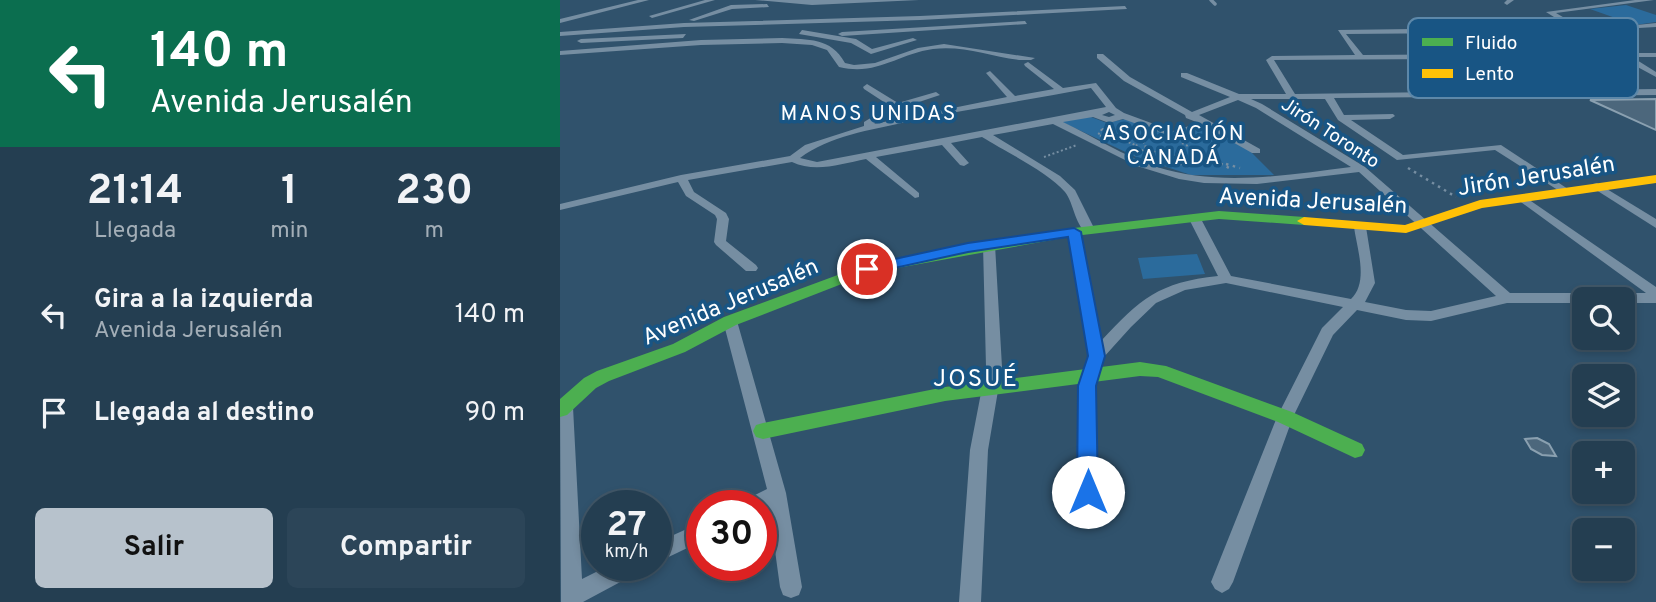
<!DOCTYPE html>
<html lang="es">
<head>
<meta charset="utf-8">
<style>
	body { margin:0; font-family:Overpass,sans-serif; background:#2c4558; color:#f1f3f6; height:100vh; display:flex; flex-direction:column; font-size:26px; white-space:nowrap }
	* { box-sizing:border-box; margin:0 }
	p { font-size:23px; color:#a3aeb7 }
	.icon { flex:none; width:38px; height:38px; fill:none; stroke:currentColor; stroke-width:2; stroke-linecap:round; stroke-linejoin:round }
	.map { position:relative; flex:1; overflow:hidden }
	.drawer { display:flex; flex-direction:column; background:#243e51; width:560px }
	.drawer>* { flex:none }
	.banner { background:#0b6e4f; color:#fff; overflow:hidden }
	.controls { position:absolute; left:1012px; top:287px; display:grid; gap:14px }
	.controls a { display:grid; place-items:center; width:63px; height:63px; border-radius:10px; background:#243e51; box-shadow:0 4px 10px #0003,0 0 0 2px #415768; font-size:35px }
	.speed { position:absolute; left:21px; top:490px; display:flex; gap:14px; font-size:35px; font-weight:700; text-align:center }
	.speed>* { display:grid; place-content:center; width:91px; height:91px; border-radius:50%; background:#243e51; box-shadow:0 4px 10px #0003,0 0 0 2px #415768; line-height:1 }
	.speed small { font-size:18px; font-weight:400 }
	.speed .limit { border:10px solid #d22; background:#fff; color:#111 }
	.pin { position:absolute; display:grid; place-items:center; width:60px; height:60px; color:#fff; margin:-30px; border:4px solid #fff; border-radius:50%; box-shadow:0 2px 7px #0007 }
	.me { position:absolute; width:77px; margin:-38px; rotate:0deg; stroke-linejoin:round; filter:drop-shadow(0 0 5px #0008) }
	.turn { display:flex; align-items:center; gap:24px; height:147px; padding:0 35px; font-size:32px }
	.turn .icon { width:91px; height:91px; stroke-width:2.5 }
	.turn b { display:block; font-size:49px; line-height:60px }
	.eta { display:flex; justify-content:space-evenly; align-items:center; height:119px; text-align:center }
	.eta b { font-size:42px; font-weight:700; line-height:49px }
	.primary-button { display:flex; gap:14px; margin-top:auto; padding:14px 35px }
	.primary-button a { flex:1; height:80px; border-radius:10px; background:#b7c2cc; color:#111; font-size:28px; font-weight:700; line-height:80px; text-align:center }
	.primary-button a+a { background:#2c4558; color:#f1f3f6 }
	ul { padding:0; list-style:none }
	li { display:flex; align-items:center; gap:21px; height:98px; padding:0 35px }
	li div { flex:1 }
	li b { display:block; font-size:26px }
	li em { font-style:normal }
	main { display:flex; flex:1; min-height:0 }
	.map>svg:first-child { display:block }
</style>
</head>
<body>
<main>
<section class="drawer">
<div class="banner">
<div class="turn"><svg class="icon" aria-label="left" viewBox="0 0 24 24"><path d="M17 20v-9H6M10 6l-5 5 5 5"/></svg><div><b>140 m</b>Avenida Jerusalén</div></div>
</div>
<div class="eta">
<div><b>21:14</b><p>Llegada</p></div>
<div><b>1</b><p>min</p></div>
<div><b>230</b><p>m</p></div>
</div>
<ul>
<li><svg class="icon" aria-label="left" viewBox="0 0 24 24"><path d="M17 20v-9H6M10 6l-5 5 5 5"/></svg><div><b>Gira a la izquierda</b><p>Avenida Jerusalén</p></div><em>140 m</em></li>
<li><svg class="icon" aria-label="arrive" viewBox="0 0 24 24"><path d="M6 21V4h12l-3 4 3 4H6"/></svg><div><b>Llegada al destino</b></div><em>90 m</em></li>
</ul>
<div class="primary-button"><a>Salir</a><a>Compartir</a></div>
</section>
<div class="map">
<svg width="1096" height="602" viewBox="0 0 1096 602">
	<rect width="100%" height="100%" fill="#30526c"/>
	<g fill="#2b6b9c">
		<path d="M1066,5L1096,15V22L1075,25L1030,9Z"/>
		<path d="M845,32H920L947,51L867,52Z"/>
		<path d="M531,117L547,123L565,119L618,136L644,126L690,151L714,175H631L576,157L500,121Z"/>
		<path d="M637,254L645,274L583,279L578,258Z"/>
	</g>
	<g fill="#4c677c" stroke="#8aa0b0" stroke-width="2">
		<path d="M1096,99V130L1030,100Z"/>
		<path d="M977,438L989,444L996,456L982,455L971,449L965,439Z"/>
	</g>
	<g fill="none" stroke-linecap="round" stroke-linejoin="round">
		<g stroke="#768ea2" stroke-width="2" stroke-dasharray="2 2.5" stroke-linecap="butt">
			<path d="M542,129L551,130L554,134L546,137L538,135Z"/>
			<path d="M552,135L575,145"/>
			<circle cx="581" cy="146" r="4.5"/>
			<path d="M622,143L651,158"/>
			<path d="M585,148L610,158"/>
			<path d="M484,157L517,145"/>
			<path d="M610,158L616,155L627,158"/>
		</g>
		<g stroke="#768ea2" stroke-width="2.5" stroke-dasharray="2.5 4.5" stroke-linecap="butt">
			<path d="M607,157L610,158"/>
			<path d="M613,157L611,161L621,164L628,160L625,157"/>
			<path d="M648,157L671,169"/>
			<path d="M666,164L680,168"/>
			<path d="M848,168L896,197"/>
		</g>
		<path stroke="#768ea2" stroke-width="3.5" d="M651,0L655,4"/>
		<g fill="#768ea2" fill-rule="evenodd">
			<path d="M78,0H89L0,23V19Z"/>
			<path d="M145,0H155L92,18L89,16Z"/>
			<path d="M195,0H359L252,5Z"/>
			<path d="M947,0H954L947,5L944,3Z"/>
			<path d="M1075,0H1094L996,13L1020,27H1058L1096,23V27L1027,31L1064,53H1096V57H1072L1096,72V77L1061,58L714,60L735,94L1096,89V95L774,98L784,115L833,114L835,116L830,119L791,120L843,155L941,145L1008,189V193L1004,194L935,150L837,160L778,120L765,99H691L702,104L805,167L950,293H1086L958,200V196L962,195L1096,287V303H1062V299H1024V303H947L871,321L846,320L797,310L773,335L733,417L673,582L669,589L662,593L655,589L651,582L717,417L762,328L783,307L666,283L625,290L596,303L571,327L543,358L535,386L537,492L535,498L528,500L521,498L519,492V386L528,356L508,232L514,228L520,232L541,341C580,299 599,282 658,276L629,219L635,215L641,219L671,276L791,299C809,282 797,249 794,227L800,223L806,227L815,283L805,302L846,310L871,311L936,296L799,172L697,184L644,183L619,179L577,166L493,124L433,135L500,176L515,190L535,230L529,234C515,228 514,203 505,192C488,172 446,152 422,137L391,143L409,163L404,166L400,165L382,145L316,157L359,193V197L355,198L306,159C281,164 255,173 232,162L128,180L134,192L166,213L169,219L166,241L196,265L198,268L196,271H186L156,245L154,242L157,219L155,215L126,196L118,182L0,210V204L121,175L230,156L245,145L304,126V122L330,106L304,89L303,87L307,84L338,103L376,92L380,95L335,110L314,124L447,97L426,73L430,71L455,96L494,89L465,66L464,64L468,62L503,88L536,83L556,108L564,113L613,131L639,123L626,118L625,115L564,81L537,58V54H543L570,77L632,112L670,97L621,77V73H627L679,94H726L706,60L712,56L795,55L778,30L1010,27L986,12ZM1017,32L1053,53L803,55L786,34ZM531,88L546,107L257,162L240,158C269,136 311,130 346,122C408,109 469,100 531,88ZM678,100L696,108L791,167C727,175 659,187 597,167C564,156 534,137 503,122L533,117L549,123L563,119L613,137L646,127L692,153H700V149L639,115ZM549,112L555,115L549,117L542,115Z"/>
			<path d="M207,4L209,7L172,9L134,21L129,20L171,5Z"/>
			<path d="M565,6L567,9L360,20L124,27L0,36V32L124,23L360,16Z"/>
			<path d="M465,21L467,24L282,36L278,34L282,32Z"/>
			<path d="M242,30L296,39L312,49L353,38L357,40L311,54L291,43L239,34Z"/>
			<path d="M126,34L123,38L21,43L17,41L21,39Z"/>
			<path d="M222,38C248,40 271,37 285,63L294,65L315,63L358,48L384,44L475,58L471,60H459C430,56 402,45 373,49C337,54 318,76 279,67L267,50L252,45L222,43L141,45L0,55V51L141,40Z"/>
			<path d="M1037,183L1096,219V228L1033,188V184Z"/>
			<path d="M429,241L435,245L442,367L428,450L421,602H399L410,450L426,367L423,245Z"/>
			<path d="M170,316L177,321L226,493L242,587L239,595L231,598L223,595L220,587L209,507L201,511V506H182L185,500L207,489L163,321Z"/>
			<path d="M5,400L11,402L13,407L22,579L50,565H82L79,572L23,602H1L0,402Z"/>
			<path d="M142,522V541L96,563V543Z"/>
		</g>
		<g fill="#4caf50" fill-rule="evenodd">
			<path d="M659,211L744,217L751,221L744,225L659,219L514,236L310,273L176,325L125,352L49,381L36,388L7,415L0,417V399L24,378L37,371L113,344L164,317L302,266L514,228Z"/>
			<path d="M580,362L606,366L732,412L802,444L805,450L802,456L795,458L718,422L598,377L580,376L385,401L203,439L196,437L193,431L196,425L203,423L385,387Z"/>
		</g>
		<path fill="#ffc107" fill-rule="evenodd" d="M1096,175V183L922,208L846,233L744,225L737,221L744,217L845,225L920,200Z"/>
	</g>
	<path fill="#1a73e8" stroke="#114b97" stroke-width="2" d="M514,228L521,232L545,356L536,386L538,492L535,499L528,502L520,499L517,492L518,386L528,356L508,237L408,252L307,274L300,269L307,265L408,243Z"/>
	<g text-anchor="middle" stroke-width="7" stroke-linejoin="round" paint-order="stroke">
		<g font-size="19" fill="#fff" stroke="#185584">
			<text transform="translate(771 132) rotate(33)" y="7">Jirón Toronto</text>
		</g>
		<g font-size="21" letter-spacing="2" fill="#fff" stroke="#185584">
			<text x="309" y="120">MANOS UNIDAS</text>
			<text x="614" y="140">ASOCIACIÓN<tspan x="614" dy="24">CANADÁ</tspan></text>
		</g>
		<g font-size="23" fill="#fff" stroke="#185584">
			<text transform="translate(976 175) rotate(-9)" y="8">Jirón Jerusalén</text>
			<text transform="translate(753 200) rotate(3)" y="8">Avenida Jerusalén</text>
			<text transform="translate(170 301) rotate(-23)" y="8">Avenida Jerusalén</text>
		</g>
		<g font-size="24" letter-spacing="2" fill="#fff" stroke="#185584">
			<text x="416" y="386">JOSUÉ</text>
		</g>
	</g>
	<rect x="848" y="18" width="230" height="80" rx="10" fill="#185584" stroke="#5d88a9" stroke-width="2"/>
	<rect x="862" y="38" width="31" height="8" fill="#4caf50"/>
	<rect x="862" y="69" width="31" height="9" fill="#ffc107"/>
	<g font-size="19" fill="#fff">
		<text x="905" y="49">Fluido</text>
		<text x="905" y="80">Lento</text>
	</g>
</svg>
<div class="controls">
<a><svg class="icon" aria-label="search" viewBox="0 0 24 24"><circle cx="10" cy="10" r="6"/><path d="M15 15l6 6"/></svg></a>
<a><svg class="icon" aria-label="layers" viewBox="0 0 24 24"><path d="M12 4l9 5-9 5-9-5zM3 14l9 5 9-5"/></svg></a>
<a>+</a>
<a>−</a>
</div>
<div class="speed"><div>27<small>km/h</small></div><div class="limit">30</div></div>
<div class="pin" style="left:307px;top:269px;background:#d93025"><svg class="icon" aria-label="arrive" viewBox="0 0 24 24"><path d="M6 21V4h12l-3 4 3 4H6"/></svg></div>
<svg class="me" style="left:528px;top:492px" viewBox="-20 -20 40 40"><circle r="19" fill="#fff"/><path d="M0-13L10 11 0 6-10 11z" fill="#1a73e8"/></svg>
</div>
</main>
</body>
</html>
